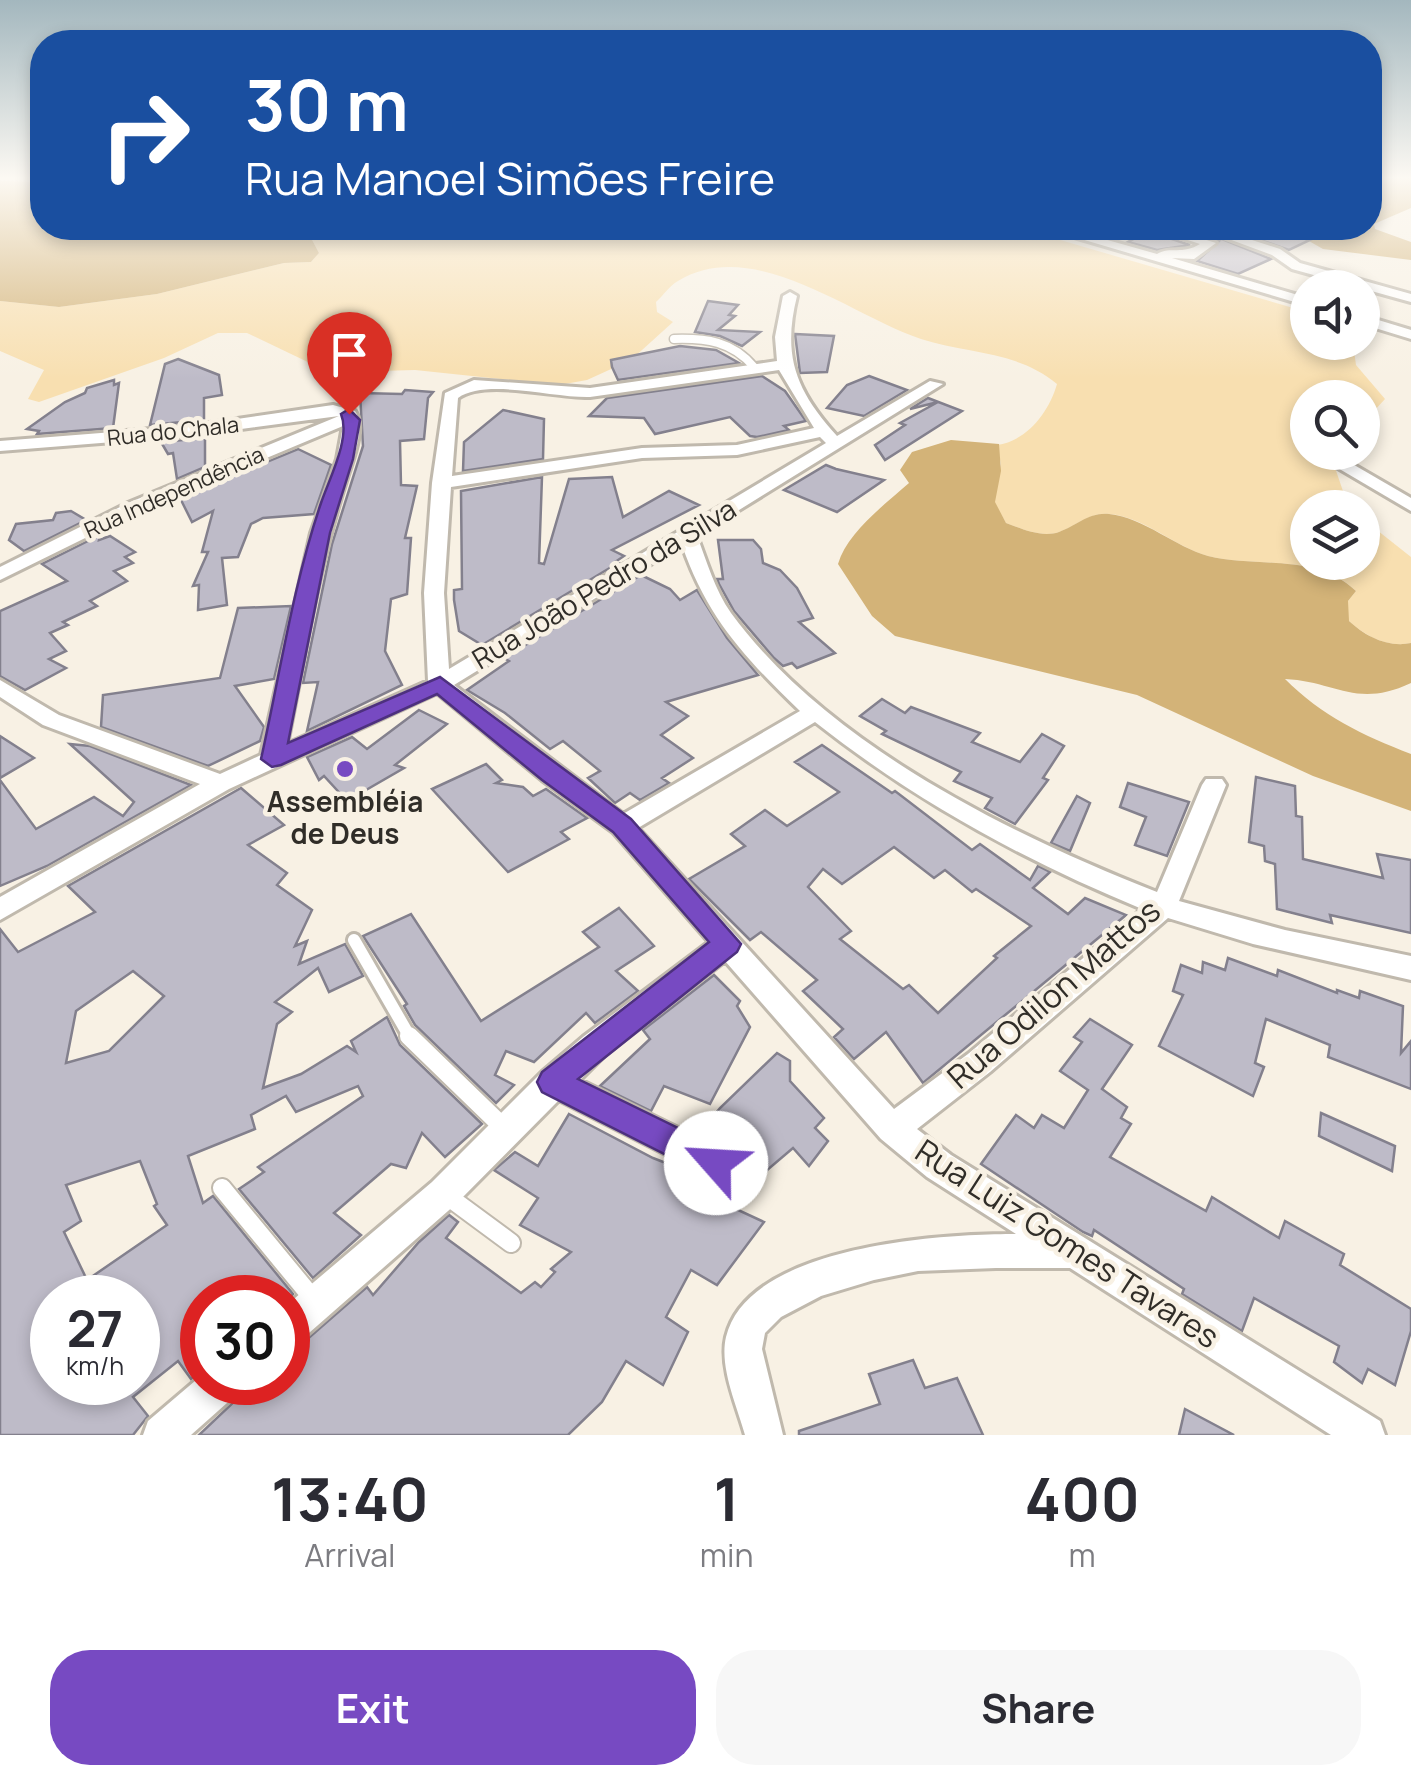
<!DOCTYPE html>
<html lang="en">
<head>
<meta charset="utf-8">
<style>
	body { margin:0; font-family:Manrope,sans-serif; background:#f7f7f7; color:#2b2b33; height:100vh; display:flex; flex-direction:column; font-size:38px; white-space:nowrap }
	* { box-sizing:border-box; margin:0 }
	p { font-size:32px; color:#7c7c81 }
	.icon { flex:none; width:55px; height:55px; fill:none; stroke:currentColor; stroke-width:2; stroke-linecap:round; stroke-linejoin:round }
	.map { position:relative; height:1435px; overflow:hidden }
	.panel { display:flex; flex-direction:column; background:#fff; flex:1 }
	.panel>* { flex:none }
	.guide { position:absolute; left:30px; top:30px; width:1352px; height:210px; border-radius:40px; box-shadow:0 5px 15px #0003; background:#1a4fa0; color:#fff; overflow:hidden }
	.controls { position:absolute; left:1290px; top:270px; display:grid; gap:20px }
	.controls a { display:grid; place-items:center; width:90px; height:90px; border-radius:50%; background:#fff; box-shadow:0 5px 15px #0003; font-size:50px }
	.speed { position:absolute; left:30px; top:1275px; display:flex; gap:20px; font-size:50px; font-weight:700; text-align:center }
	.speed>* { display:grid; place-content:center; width:130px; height:130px; border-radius:50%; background:#fff; box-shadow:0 5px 15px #0003; line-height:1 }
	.speed small { font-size:25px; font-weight:400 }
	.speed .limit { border:15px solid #d22; background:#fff; color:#111 }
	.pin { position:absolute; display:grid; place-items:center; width:85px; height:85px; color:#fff; margin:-102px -42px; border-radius:50% 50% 50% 0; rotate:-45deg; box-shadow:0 0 10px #0007 }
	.pin .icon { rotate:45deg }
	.me { position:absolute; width:110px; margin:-55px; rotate:296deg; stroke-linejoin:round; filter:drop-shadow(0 0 8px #0008) }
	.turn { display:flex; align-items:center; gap:35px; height:210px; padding:0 50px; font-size:45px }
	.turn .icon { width:130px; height:130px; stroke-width:2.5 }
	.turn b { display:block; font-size:70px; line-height:85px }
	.eta { display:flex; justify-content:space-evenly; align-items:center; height:170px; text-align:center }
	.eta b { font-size:60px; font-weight:700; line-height:70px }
	.primary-button { display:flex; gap:20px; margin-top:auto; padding:20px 50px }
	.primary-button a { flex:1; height:115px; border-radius:40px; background:#774ac2; color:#fff; font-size:40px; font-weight:700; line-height:115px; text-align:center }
	.primary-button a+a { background:#f7f7f7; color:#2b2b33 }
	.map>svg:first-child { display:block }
</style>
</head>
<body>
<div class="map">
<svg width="1411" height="1435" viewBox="0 0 1411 1435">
	<rect width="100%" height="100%" fill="#f8f1e4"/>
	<path fill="#f8dfb0" d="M332,228H741L817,237L882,228H1030L1026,230L1307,312L1308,342L1353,343L1356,365L1385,399L1363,423L1362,398H1308V452L1330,453L1346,500L1352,507L1308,508V562H1362L1363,519L1411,557V643C1387,648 1365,636 1348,620V601L1356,591C1317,553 1257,568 1208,556C1175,547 1145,517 1109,514C1089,512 1075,527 1059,532C1042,538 1022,529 1006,523L994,502L1001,464L997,445C1027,441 1049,412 1057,384C1018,351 968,354 921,339C851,316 754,235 678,281C669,286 664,295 656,302L657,312L673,322L631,360L587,380L559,385L415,370L342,372L314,365L247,333H218L164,358L39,402L28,399L44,370L0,351V301L59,307L157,294L284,263L311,262L319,253L310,236L315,231Z"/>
	<g fill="#d3b378">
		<path d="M1370,178H1411V208L1374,224L1375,229L1411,242V260L1323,249L1286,228H1370Z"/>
		<path d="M0,181L42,182V228H332L315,231L310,236L319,253L311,262L284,263L157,294L59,307L0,301Z"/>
		<path d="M951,440L999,444L1001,471L995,502L1006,523C1022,529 1042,538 1059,532C1076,526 1089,512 1109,514C1145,518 1175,547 1208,556C1257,568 1316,553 1356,591L1348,601L1349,621C1365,636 1388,648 1411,643V683C1356,709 1335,681 1285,679C1322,716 1362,735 1411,754V811L1313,776L1137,695L895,636L872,616L838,564C847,533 884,505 909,483L900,470L912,452Z"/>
	</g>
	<g fill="#bebbc8" stroke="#83808d" stroke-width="2.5" fill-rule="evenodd">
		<path d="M1179,228H1195L1271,259L1238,274L1197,261L1219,241Z"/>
		<path d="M1226,228H1256L1310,240L1289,250Z"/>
		<path d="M1149,231L1150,232L1190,245L1157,250L1128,242Z"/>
		<path d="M708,301L738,305L729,315L735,316L718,330L760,332L742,346L720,336L695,332Z"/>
		<path d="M795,334L834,336L827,372L800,373Z"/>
		<path d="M680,346L716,350L739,363L618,380L612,367L611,360Z"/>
		<path d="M178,359L219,375L222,395L204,398V420L150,425L165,364Z"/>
		<path d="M762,376L785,391L806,421L784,426L789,430L757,437L750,436L730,417L655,434L644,418L589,416L607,398Z"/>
		<path d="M869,376L907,390L864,416L827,408L847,385Z"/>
		<path d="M114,380V385L119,383L113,428L37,434L39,431L27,429L65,402L85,393L87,388Z"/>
		<path d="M405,390L433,392L428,398L424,439L400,441L401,485L417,486L405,538H411L407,594L391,599L385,651L402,685L307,731L318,682L303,683L332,544L363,446L360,393L402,394Z"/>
		<path d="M928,398L962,411L885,460L875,445L905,425L900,423L938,402L910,409Z"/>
		<path d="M503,410L544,419L543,459L463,471L464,442Z"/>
		<path d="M205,438V467L177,479L173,453L168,454L161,442Z"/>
		<path d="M298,449L331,465L314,514L263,518L251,524L238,557L222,558L227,605L198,610L199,585L193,586L208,552H202L213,511L192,522L180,498Z"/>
		<path d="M826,465L836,469L884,480L837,512L784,490Z"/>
		<path d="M542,477L539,563L544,564L569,479L612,477L623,517L669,491L699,505L612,550L624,556L615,562L618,563L482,645L459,631L454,600V590L462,589L461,491Z"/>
		<path d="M71,511L86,520L24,551L9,540L16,524L53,520L56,513Z"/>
		<path d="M100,535L99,540L110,536L135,552L125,557L133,563L114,571L127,581L90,601L97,606L63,622L68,625L50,633L66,651L49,659L66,668L25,690L0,676V611L67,581L42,564Z"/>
		<path d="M718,540H753L761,549L763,563L780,570L797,588L813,618L799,622L835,653L797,668L792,663L783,666L774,658L734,611L719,584L717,579H723Z"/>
		<path d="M641,575L670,589L680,600L697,590L727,638L758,675L666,702L688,716L661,735L693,758L662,778L669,783L640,800L630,793L615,803L588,778L600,771L563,741L550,749L505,713L467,690L509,661L504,658Z"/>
		<path d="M291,606L274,679L235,686L264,727L260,741L208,766L101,727L103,695L220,678L238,608Z"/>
		<path d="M882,699L905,713L911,707L980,733L972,742L1020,762L1042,734L1064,746L1043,778L1048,780L1015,824L985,808L992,798L954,781L961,772L882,734L886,731L860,716Z"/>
		<path d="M419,710L447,724L395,765L404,768L347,801L324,776L319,780L307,757L352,737L367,749Z"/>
		<path d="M0,736L34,758L0,778Z"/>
		<path d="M70,744L90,746L191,785L47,866L0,886V780L36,829L94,797L123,816L134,802Z"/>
		<path d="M822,745L892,793L895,791L972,850L980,844L1030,880L1038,866L1050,872L1033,888L1068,914L1085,898L1126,915L923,1083L886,1032L854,1059L834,1037L843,1029L803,991L817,980L761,932L750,940L689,879L745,846L731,834L765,810L787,826L839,792L795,762ZM894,847L934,878L945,870L972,892L976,889L1031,926L994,956L997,958L938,1013L909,985L903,989L840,939L851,931L808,887L823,869L842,884Z"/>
		<path d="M486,764L502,780L496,783L523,787L533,796L546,789L587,818L561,832L569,839L508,872L432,789Z"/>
		<path d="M1256,777L1295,786L1296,816L1302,817L1303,859L1383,878L1377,854L1411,860V933L1330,915L1332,923L1277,909L1275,864L1265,861L1264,846L1249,842Z"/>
		<path d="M1128,783L1189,802L1167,856L1135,845L1146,817L1120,807Z"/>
		<path d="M241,788L284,825L248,845L287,873L277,885L312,910L295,946L307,941L299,964L345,944L363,976L329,992L318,968L275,1002L292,1012L277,1024L263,1088L301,1074L347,1046L356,1052L351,1041L387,1017L400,1045L482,1124L445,1157L422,1133L406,1168L391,1164L334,1213L361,1235L313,1278L239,1189L264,1172L258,1167L363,1096L358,1086L296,1112L286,1096L251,1115L255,1129L188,1156L203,1203L213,1196L293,1294L288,1300L202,1298V1371L191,1379L178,1361L133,1397L148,1416L133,1435H0V929L18,952L95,912L68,886ZM133,971L164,996L109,1051L66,1063L76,1011ZM140,1161L157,1204L154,1206L167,1225L87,1280L64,1232L81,1221L66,1185ZM52,1298H138V1382H52Z"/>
		<path d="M1077,796L1090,803L1070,851L1051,843Z"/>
		<path d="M619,908L654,946L616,971L638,991L595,1023L586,1013L534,1062L506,1051L495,1075L514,1085L496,1103L415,1025L404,1006L407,1004L363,936L411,914L481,1021L599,947L583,932Z"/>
		<path d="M1228,958L1277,976L1278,970L1337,993V990L1359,998L1360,991L1403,1006L1401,1053L1411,1041V1089L1328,1057L1330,1045L1266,1019L1255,1063L1264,1067L1253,1096L1159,1046L1183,995L1173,991L1181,965L1202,973L1203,962L1225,970Z"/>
		<path d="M714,975L740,1001L737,1006L750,1027L710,1104L664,1086L651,1111L600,1086L650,1039L643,1030Z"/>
		<path d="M1090,1019L1132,1045L1102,1089L1127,1107L1121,1118L1131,1124L1110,1157L1206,1211L1212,1197L1279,1238L1285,1221L1344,1254L1340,1265L1411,1309V1331L1395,1385L1368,1369L1362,1383L1334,1362L1339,1346L1254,1298L1242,1331L1182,1294L1184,1289L1094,1230L1092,1236L1083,1232L981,1164L1016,1115L1034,1128L1042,1115L1064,1128L1088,1090L1060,1071L1082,1042L1074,1037Z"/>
		<path d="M777,1053L790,1061V1081L824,1118L815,1128L828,1141L809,1166L793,1148L766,1171L699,1134L720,1108Z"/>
		<path d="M1321,1113L1395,1146L1392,1171L1319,1136Z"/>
		<path d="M569,1114L653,1158L740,1192L725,1204L764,1222L717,1285L691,1270L666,1317L688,1332L663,1385L626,1361L602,1402L568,1435H199L238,1398L246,1382H288V1348L303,1343L367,1287L373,1295L419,1242L449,1215L458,1222L446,1238L521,1293L535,1282L541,1287L555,1272L551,1269L571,1252L520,1225L538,1198L494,1170L515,1152L538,1166Z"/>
		<path d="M913,1360L925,1388L957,1378L983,1435H799V1431L880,1404L869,1374Z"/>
		<path d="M1185,1409L1234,1435H1179Z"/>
	</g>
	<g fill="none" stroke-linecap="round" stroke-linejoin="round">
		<g stroke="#c0b9ad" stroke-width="11">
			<path id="lane-far2" d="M674,339C706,338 732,341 754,367"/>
		</g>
		<g stroke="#c0b9ad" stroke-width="18">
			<path id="lane-far1" d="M354,940L411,1039"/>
		</g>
		<g stroke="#c0b9ad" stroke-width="22">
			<g id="lane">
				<path d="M409,1036L506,1130"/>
				<path d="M222,1188L315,1301"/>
				<path d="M446,1195L511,1243"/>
			</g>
		</g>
		<g stroke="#c0b9ad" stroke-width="6">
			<g id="street">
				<path d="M1019,228L1072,230L1157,254C1170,246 1183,255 1200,244L1151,228H1168L1216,243L1194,259L1172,258L1308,298V306L1071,236Z"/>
				<path d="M1199,228H1215L1280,249L1300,263L1411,294V302L1292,269L1272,255Z"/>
				<path d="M790,292L797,296C782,356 796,391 837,436L930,381L943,384L697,536C707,562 715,590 731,613C827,744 1009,834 1157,892L1202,785L1206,779H1222L1226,785L1179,901L1285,930L1411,956V980L1253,944L1168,918L990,1072L917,1129L951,1155L1380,1421L1385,1435H1331L1070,1268H996L918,1271L874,1280L821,1296L781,1317L765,1333L762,1349L783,1435H745C737,1406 719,1367 726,1337C748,1245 942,1234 1016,1234L927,1177L881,1139L725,961L605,1055L580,1080L727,1152L732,1163L727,1174L716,1178L705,1174L559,1100L456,1204L301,1340L288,1345V1304L432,1182L542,1072L583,1037L709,942L613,832L542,780L437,693L229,789L0,920V897L200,784L43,725L0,697V680L59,715L220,774L261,755L311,533L337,459L343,426L140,511L0,580V567L128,503L339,416L189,436L0,451V441L189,426L333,405L355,411C366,427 353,459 347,478C319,564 305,655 287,744L428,681L424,593L432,483L445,393L474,380L590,388L777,361L775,337L783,296ZM779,370L814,428L737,445L642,448L452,476L458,398C486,378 553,398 590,397ZM820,437L826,443L449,669L444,593L451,487L642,458L737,455ZM682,545C707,618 746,659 800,711L623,814L454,685ZM815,722C915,801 1025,861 1142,909L968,1054L894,1109L638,828Z"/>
				<path d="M1362,315L1411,330V339L1362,324Z"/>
				<path d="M1337,455L1411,498V511L1331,464L1329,460Z"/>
				<path d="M202,1375V1382H242L236,1395L191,1435H143L148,1421Z"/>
			</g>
		</g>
		<use href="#lane-far2" stroke="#fff" stroke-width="8"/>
		<use href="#lane-far1" stroke="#fff" stroke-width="12"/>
		<use href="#lane" stroke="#fff" stroke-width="18"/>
		<use href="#street" fill="#fff" fill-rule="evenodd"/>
	</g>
	<linearGradient id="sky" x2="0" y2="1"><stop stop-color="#a3b7be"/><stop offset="0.47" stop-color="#fcf9f3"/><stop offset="1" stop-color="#fcf9f3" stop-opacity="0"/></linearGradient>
	<rect width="1411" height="379" fill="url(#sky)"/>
	<path fill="#774ac2" stroke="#4d307e" stroke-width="2.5" d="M349,409L360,420L353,459L330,533L288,743L440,677L631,819L741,944L737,952L578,1079L727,1152L732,1163L727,1174L716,1179L704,1174L542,1092L537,1082L542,1072L709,942L613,832L542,780L437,694L281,765L272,767L261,759C280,674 293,585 321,503C329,479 351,438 341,414Z"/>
	<circle fill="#774ac2" stroke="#f8f1e4" stroke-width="4" cx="345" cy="769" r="10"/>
	<g text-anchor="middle" stroke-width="9" stroke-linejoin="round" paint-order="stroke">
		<g font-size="22" fill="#302d28" stroke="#f8f1e4">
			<text transform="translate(173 431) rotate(-6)" y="8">Rua do Chala</text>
			<text transform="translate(174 492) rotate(-24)" y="8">Rua Independência</text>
		</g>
		<g font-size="28" fill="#302d28" stroke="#f8f1e4">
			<text transform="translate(604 584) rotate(-31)" y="10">Rua João Pedro da Silva</text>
		</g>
		<g font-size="28" font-weight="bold" fill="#302d28" stroke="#f8f1e4">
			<text x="345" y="812">Assembléia<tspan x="345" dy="32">de Deus</tspan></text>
		</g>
		<g font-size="32" fill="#302d28" stroke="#f8f1e4">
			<text transform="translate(1054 994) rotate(-41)" y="11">Rua Odilon Mattos</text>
			<text transform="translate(1067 1244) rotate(33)" y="11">Rua Luiz Gomes Tavares</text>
		</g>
	</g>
</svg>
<div class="controls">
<a><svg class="icon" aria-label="sound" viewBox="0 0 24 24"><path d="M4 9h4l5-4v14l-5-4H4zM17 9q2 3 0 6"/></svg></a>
<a><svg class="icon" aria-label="search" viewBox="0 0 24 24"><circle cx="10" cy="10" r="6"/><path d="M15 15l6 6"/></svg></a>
<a><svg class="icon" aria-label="layers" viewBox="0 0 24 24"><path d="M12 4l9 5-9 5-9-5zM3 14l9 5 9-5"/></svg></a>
</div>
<div class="speed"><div>27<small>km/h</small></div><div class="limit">30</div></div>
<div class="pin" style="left:349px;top:414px;background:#d93025"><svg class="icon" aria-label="arrive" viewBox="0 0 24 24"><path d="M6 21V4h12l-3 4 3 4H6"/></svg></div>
<svg class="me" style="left:716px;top:1163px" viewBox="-20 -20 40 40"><circle r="19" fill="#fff"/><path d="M0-13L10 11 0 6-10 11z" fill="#774ac2"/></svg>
<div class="guide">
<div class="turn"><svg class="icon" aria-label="right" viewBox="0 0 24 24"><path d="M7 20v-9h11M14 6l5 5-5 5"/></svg><div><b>30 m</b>Rua Manoel Simões Freire</div></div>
</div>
</div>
<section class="panel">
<div class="eta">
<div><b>13:40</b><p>Arrival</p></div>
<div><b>1</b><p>min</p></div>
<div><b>400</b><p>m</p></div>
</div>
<div class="primary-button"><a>Exit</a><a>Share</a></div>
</section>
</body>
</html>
